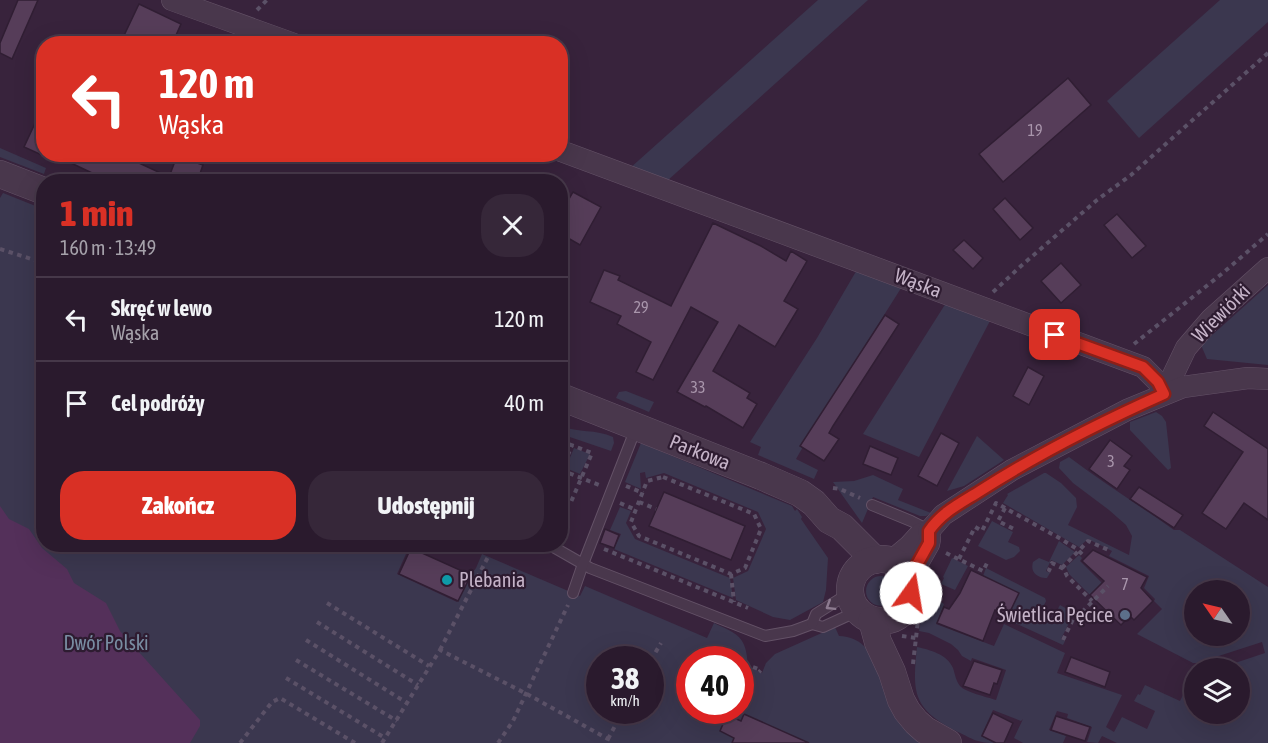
<!DOCTYPE html>
<html lang="pl">
<head>
<meta charset="utf-8">
<style>
	body { margin:0; font-family:"Asap Condensed",sans-serif; background:#362739; color:#f1f3f6; height:100vh; display:flex; flex-direction:column; font-size:22px; white-space:nowrap }
	* { box-sizing:border-box; margin:0 }
	p { font-size:20px; color:#a5a1aa }
	.icon { flex:none; width:33px; height:33px; fill:none; stroke:currentColor; stroke-width:2; stroke-linecap:round; stroke-linejoin:round }
	.map { position:relative; flex:1; overflow:hidden }
	.panel { position:absolute; left:36px; top:174px; width:532px; height:378px; display:flex; flex-direction:column; background:#2a1a2d; border-radius:24px; box-shadow:0 6px 24px #0002,0 0 0 2px #463849 }
	.panel>* { flex:none }
	.guide { position:absolute; left:36px; top:36px; width:532px; height:126px; border-radius:24px; box-shadow:0 6px 24px #0002,0 0 0 2px #463849; background:#d93025; color:#fff; overflow:hidden }
	.needle { width:39px; rotate:304deg }
	.controls { position:absolute; left:1184px; top:580px; display:grid; gap:12px }
	.controls a { display:grid; place-items:center; width:66px; height:66px; border-radius:50%; background:#2a1a2d; box-shadow:0 6px 24px #0002,0 0 0 2px #463849; font-size:30px }
	.speed { position:absolute; left:586px; top:646px; display:flex; gap:12px; font-size:30px; font-weight:700; text-align:center }
	.speed>* { display:grid; place-content:center; width:78px; height:78px; border-radius:50%; background:#2a1a2d; box-shadow:0 6px 24px #0002,0 0 0 2px #463849; line-height:1 }
	.speed small { font-size:15px; font-weight:400 }
	.speed .limit { border:9px solid #d22; background:#fff; color:#111 }
	.pin { position:absolute; display:grid; place-items:center; width:51px; height:51px; color:#fff; margin:-26px; border-radius:12px; box-shadow:0 3px 9px #0006 }
	.me { position:absolute; width:66px; margin:-33px; rotate:13deg; stroke-linejoin:round; filter:drop-shadow(0 0 4px #0008) }
	.turn { display:flex; align-items:center; gap:21px; height:126px; padding:0 24px; font-size:27px }
	.turn .icon { width:78px; height:78px; stroke-width:2.5 }
	.turn b { display:block; font-size:42px; line-height:51px }
	.round { display:grid; place-items:center; flex:none; width:63px; height:63px; border-radius:24px; background:#362739 }
	.head { display:flex; align-items:center; justify-content:space-between; height:102px; padding:0 24px }
	h1 { font-size:36px; font-weight:800; line-height:45px; color:#d93025 }
	.primary-button { display:flex; gap:12px; margin-top:auto; padding:12px 24px }
	.primary-button a { flex:1; height:69px; border-radius:24px; background:#d93025; color:#fff; font-size:24px; font-weight:800; line-height:69px; text-align:center }
	.primary-button a+a { background:#362739; color:#f1f3f6 }
	ul { padding:0; list-style:none }
	li { display:flex; align-items:center; gap:18px; height:84px; padding:0 24px; border-top:2px solid #463849 }
	li div { flex:1 }
	li b { display:block; font-size:22px }
	li em { font-style:normal }
	.map>svg:first-child { display:block }
</style>
</head>
<body>
<div class="map">
<svg width="1268" height="743" viewBox="0 0 1268 743">
	<rect width="100%" height="100%" fill="#38233c"/>
	<g fill="#3b374f" fill-rule="evenodd">
		<path d="M818,0H868L667,181L629,169Z"/>
		<path d="M1220,0H1268V22L1139,138L1107,101Z"/>
		<path d="M0,148L46,168L44,174L0,157Z"/>
		<path d="M3,193L43,209L44,544L410,545L397,574L457,602L471,575L476,568L482,554L580,596L585,586L707,638L714,623C739,635 746,636 748,666L762,673L766,663L775,654L835,627L839,636C850,636 860,641 867,649L927,743H0V198ZM600,660H651V711H600ZM690,660H741V711H690Z"/>
		<path d="M858,268L903,285L826,407L796,459L818,470L814,479L758,455L761,447L750,442L817,338Z"/>
		<path d="M1268,285V365L1207,359L1201,345Z"/>
		<path d="M946,303L992,317L919,457L863,434Z"/>
		<path d="M626,391L654,402L649,412L616,398L619,392Z"/>
		<path d="M1156,412L1162,416L1166,422L1171,468L1168,470L1130,430V422Z"/>
		<path d="M561,426C578,433 596,429 613,437L614,443L611,451L561,434Z"/>
		<path d="M977,436L1004,460L964,486L947,491Z"/>
		<path d="M641,443L792,506L795,511L797,509L802,517L801,519L828,558L826,590L823,602L790,620L773,617L736,600L733,578L748,571L766,529L758,512L664,473L646,478L645,472L640,473L641,489L625,482Z"/>
		<path d="M574,448L590,454L580,474L568,469L566,467Z"/>
		<path d="M1069,457C1103,483 1139,505 1174,530H1180L1268,587V743H1117L1102,736L1098,743L1087,742L1092,727L1067,718L1068,714L1057,711L1049,730L1066,736L1063,743H1023L1014,738L1023,719L1021,721L993,710L981,736L994,743C977,743 973,739 958,732C913,709 912,694 917,647C930,650 947,654 953,668C955,674 956,681 960,686C965,692 987,697 996,700L1006,670L972,658L971,661L962,656L958,650L951,644L929,633L919,631L925,594L926,596L933,597L944,604L936,624L994,646L1004,624L1065,653L1057,673L1122,695L1106,727L1114,732L1122,717L1147,729L1155,711L1134,701L1138,694L1140,695L1145,685L1180,701L1193,675L1194,714H1239V669H1217L1265,653L1262,642L1197,663H1193L1137,634L1162,609L1154,601L1155,599L1144,588L1149,576L1109,556L1112,551L1088,539L1079,547L1003,503L1008,495L1007,494L1044,473H1046L1061,483L1076,498L1077,507L1068,525L1129,555L1132,536L1126,525L1109,510L1073,483L1059,468L1060,462ZM1194,591H1239V636H1194Z"/>
		<path d="M873,475L903,489L898,500L931,513L926,516H920L873,497L862,523L833,482L854,481Z"/>
		<path d="M620,507L631,511L626,523L635,539L730,578L733,598L614,549L621,534L610,530Z"/>
		<path d="M992,521L1013,532L1008,542L1019,547L1020,551L1014,557L1006,560L978,546Z"/>
		<path d="M1059,541L1075,552L1062,565L1051,560L1046,571L1050,573L1047,578C1037,578 1030,572 1033,562L1039,558L1049,562Z"/>
		<path d="M1079,555L1082,558L1080,561L1102,583L1090,595L1069,574L1066,567Z"/>
		<path d="M952,558L968,566L955,590L941,584L944,578L943,577Z"/>
		<path d="M986,568L1045,598L1046,601L1041,612L1053,618L1060,605L1074,613L1061,639L1065,641L1063,645L1006,619L1019,593L983,576Z"/>
		<circle cx="881" cy="591" r="15"/>
	</g>
	<path fill="#54305a" d="M0,506L9,519L29,529L42,548L67,569L74,583L106,603L120,631L200,720V726L190,743H0Z"/>
	<g fill="#563d59" stroke="#301e33" stroke-width="1.5">
		<path d="M18,0H38L12,59L0,53V43Z"/>
		<path d="M139,4L181,24L172,44H120Z"/>
		<path d="M1068,78L1091,105L1003,182L979,154Z"/>
		<path d="M44,104V156L24,147Z"/>
		<path d="M52,154H140L137,162L169,177L177,156L203,165L197,182H111Z"/>
		<path d="M573,192L601,207L580,245L561,234V213Z"/>
		<path d="M1005,198L1033,228L1020,240L993,209Z"/>
		<path d="M1117,214L1146,246L1132,258L1104,225Z"/>
		<path d="M713,223L761,246L786,261L791,251L807,261L784,301L798,309L775,347L739,325L713,371L750,393L747,398L757,404L743,428L706,406L705,407L677,392L718,322L691,307L653,380L636,372L651,342L617,324L621,316L590,302L604,270L620,276L618,280L671,306Z"/>
		<path d="M964,240L983,258L973,269L953,250Z"/>
		<path d="M1061,263L1081,285L1061,303L1041,281Z"/>
		<path d="M885,315L899,324L833,426L829,433L839,439L824,461L800,446Z"/>
		<path d="M1028,367L1044,376L1029,405L1013,396Z"/>
		<path d="M1213,412L1268,449V520L1244,503L1226,529L1202,513L1243,452L1204,426Z"/>
		<path d="M941,433L959,443L937,486L918,476Z"/>
		<path d="M1110,440L1132,456L1124,466L1130,470L1117,489L1089,469Z"/>
		<path d="M870,446L898,458L891,475L863,464Z"/>
		<path d="M1139,487L1183,515L1174,528L1130,499Z"/>
		<path d="M664,492L745,526L731,560L649,526Z"/>
		<path d="M605,529L619,535L614,548L600,543Z"/>
		<path d="M411,548L471,575L458,601L399,574Z"/>
		<path d="M1093,550L1147,577L1141,588L1153,601L1134,620L1130,616L1121,625L1090,595L1104,581L1082,561Z"/>
		<path d="M971,570L1019,593L1008,616L995,610L983,641L937,623L944,607L949,609L960,593Z"/>
		<path d="M1071,657L1110,672L1105,687L1065,672Z"/>
		<path d="M974,661L1002,670L997,684L994,683L990,695L963,686Z"/>
		<path d="M993,713L1013,723L1004,743H996L982,736Z"/>
		<path d="M744,714L809,743H732L734,738L720,731L727,715L741,721Z"/>
		<path d="M1056,716L1090,727L1085,741L1051,730Z"/>
	</g>
	<g fill="none" stroke-linecap="round" stroke-linejoin="round">
		<g stroke="#645267" stroke-width="12">
			<g id="service">
				<path d="M872,505L911,521L929,530"/>
				<path d="M548,544L590,568L765,636L793,631L812,624L823,627L847,616L859,612"/>
				<path d="M494,545L495,544"/>
				<path d="M573,593L583,564L636,428"/>
				<path d="M812,624L816,614L843,597L850,590"/>
			</g>
		</g>
		<g stroke="#645267" stroke-width="22">
			<g id="minor">
				<path d="M172,0L294,44"/>
				<path d="M561,151L1143,367L1158,382L1164,394"/>
				<path d="M1164,394L1186,348L1211,319L1268,268"/>
				<path d="M887,560L897,556L909,546L920,534L929,531L943,515L1012,470L1127,410L1183,387L1248,378L1268,379"/>
				<path d="M909,579L929,544L930,539L929,531"/>
			</g>
		</g>
		<g stroke="#645267" stroke-width="28">
			<g id="tertiary">
				<path d="M0,174L44,191"/>
				<path d="M561,397L761,476L800,493L814,503L829,520L842,527L875,560"/>
				<circle cx="881" cy="590" r="31"/>
				<path d="M872,620L878,642L892,672L901,700L907,711L916,722L925,730L948,743"/>
			</g>
		</g>
		<g stroke="#5b5167" stroke-width="4" stroke-dasharray="4.5 4.5" stroke-linecap="butt">
			<path d="M257,10L267,0"/>
			<path d="M0,249L44,263"/>
			<path d="M993,292L1021,266L1097,200L1131,175L1268,53"/>
			<path d="M1134,344L1224,272L1268,234"/>
			<path d="M561,441L592,453L571,502L561,498"/>
			<path d="M561,470L599,485"/>
			<path d="M561,472L572,445"/>
			<path d="M663,477L754,514L761,529L745,568L731,574L639,536L631,522L647,481Z"/>
			<path d="M626,486L643,493"/>
			<path d="M833,488L840,489L860,498"/>
			<path d="M639,502L656,509"/>
			<path d="M620,503L636,510"/>
			<path d="M1005,508L998,521L1014,529"/>
			<path d="M604,549L748,608"/>
			<path d="M946,553L983,571L988,561"/>
			<path d="M959,559L975,527L982,531L996,503L1061,539L1077,549L1085,557"/>
			<path d="M1062,568L1088,541L1111,551"/>
			<path d="M1051,571L1049,570L1052,563L1064,569L1067,576L1092,601"/>
			<path d="M731,574L734,602"/>
			<path d="M327,603L429,666"/>
			<path d="M1082,612L1108,586"/>
			<path d="M317,622L418,685"/>
			<path d="M902,636L916,638"/>
			<path d="M306,640L407,703"/>
			<path d="M1063,640L1078,609"/>
			<path d="M440,650L488,557"/>
			<path d="M296,660L397,721"/>
			<path d="M651,660L661,643"/>
			<path d="M913,664L921,594"/>
			<path d="M753,667L761,670L759,672"/>
			<path d="M286,678L385,738"/>
			<path d="M608,739L623,711"/>
			<path d="M240,743L272,702L280,698L355,743"/>
			<path d="M382,743L440,650L527,694L608,739L606,743"/>
			<path d="M498,743L513,721L568,605"/>
		</g>
		<use href="#service" stroke="#49374c" stroke-width="10"/>
		<use href="#minor" stroke="#49374c" stroke-width="21"/>
		<use href="#tertiary" stroke="#49374c" stroke-width="27"/>
	</g>
	<defs><path id="oneway-chevron" d="M-2-3.5L2.5 0L-2 3.5" fill="none" stroke-width="1.6" stroke-linecap="round" stroke-linejoin="round" transform="scale(1.5)"/></defs>
	<use stroke="#8d7b90" href="#oneway-chevron" transform="translate(830 606) rotate(148)"/>
	<g fill="none" stroke-linecap="round" stroke-linejoin="round">
		<g stroke="#8d1f18" stroke-width="15">
			<path id="route" d="M911,593L909,579L929,543V531C942,512 961,503 980,491C1038,454 1101,422 1164,394L1158,382L1143,367L1055,335"/>
		</g>
		<use href="#route" stroke="#d93025" stroke-width="10"/>
	</g>
	<circle fill="#0f9aa8" stroke="#2e1c31" stroke-width="2" cx="447" cy="580" r="6"/>
	<circle fill="#5c6f8a" stroke="#2e1c31" stroke-width="2" cx="1125" cy="615" r="6"/>
	<g text-anchor="middle" stroke-width="4.5" stroke-linejoin="round" paint-order="stroke">
		<g font-size="16" fill="#a996ac">
			<text x="1035" y="136">19</text>
			<text x="641" y="313">29</text>
			<text x="698" y="393">33</text>
			<text x="1111" y="467">3</text>
			<text x="1125" y="590">7</text>
		</g>
		<g font-size="20" fill="#c5b3c8" stroke="#2e1c31">
			<text transform="translate(918 283) rotate(21)" y="7">Wąska</text>
			<text transform="translate(1221 313) rotate(-45)" y="7">Wiewiórki</text>
			<text transform="translate(700 452) rotate(22)" y="7">Parkowa</text>
		</g>
		<g font-size="20" fill="#c5b3c8" stroke="#2e1c31" text-anchor="start">
			<text x="459" y="587">Plebania</text>
			<text x="1113" y="622" text-anchor="end">Świetlica Pęcice</text>
		</g>
		<g font-size="20" fill="#798da2" stroke="#2e1c31">
			<text x="106" y="650">Dwór Polski</text>
		</g>
	</g>
</svg>
<div class="controls">
<a><svg class="needle" viewBox="-14 -14 28 28"><path d="M0-13l5 13h-10z" fill="#e53935"/><path d="M0 13l5-13h-10z" fill="#a5a1aa"/></svg></a>
<a><svg class="icon" aria-label="layers" viewBox="0 0 24 24"><path d="M12 4l9 5-9 5-9-5zM3 14l9 5 9-5"/></svg></a>
</div>
<div class="speed"><div>38<small>km/h</small></div><div class="limit">40</div></div>
<div class="pin" style="left:1055px;top:335px;background:#d93025"><svg class="icon" aria-label="arrive" viewBox="0 0 24 24"><path d="M6 21V4h12l-3 4 3 4H6"/></svg></div>
<svg class="me" style="left:911px;top:593px" viewBox="-20 -20 40 40"><circle r="19" fill="#fff"/><path d="M0-13L10 11 0 6-10 11z" fill="#d93025"/></svg>
<div class="guide">
<div class="turn"><svg class="icon" aria-label="left" viewBox="0 0 24 24"><path d="M17 20v-9H6M10 6l-5 5 5 5"/></svg><div><b>120 m</b>Wąska</div></div>
</div>
<section class="panel">
<div class="head"><div><h1>1 min</h1><p>160 m · 13:49</p></div><a class="round"><svg class="icon" aria-label="close" viewBox="0 0 24 24"><path d="M6 6l12 12M18 6L6 18"/></svg></a></div>
<ul>
<li><svg class="icon" aria-label="left" viewBox="0 0 24 24"><path d="M17 20v-9H6M10 6l-5 5 5 5"/></svg><div><b>Skręć w lewo</b><p>Wąska</p></div><em>120 m</em></li>
<li><svg class="icon" aria-label="arrive" viewBox="0 0 24 24"><path d="M6 21V4h12l-3 4 3 4H6"/></svg><div><b>Cel podróży</b></div><em>40 m</em></li>
</ul>
<div class="primary-button"><a>Zakończ</a><a>Udostępnij</a></div>
</section>
</div>
</body>
</html>
